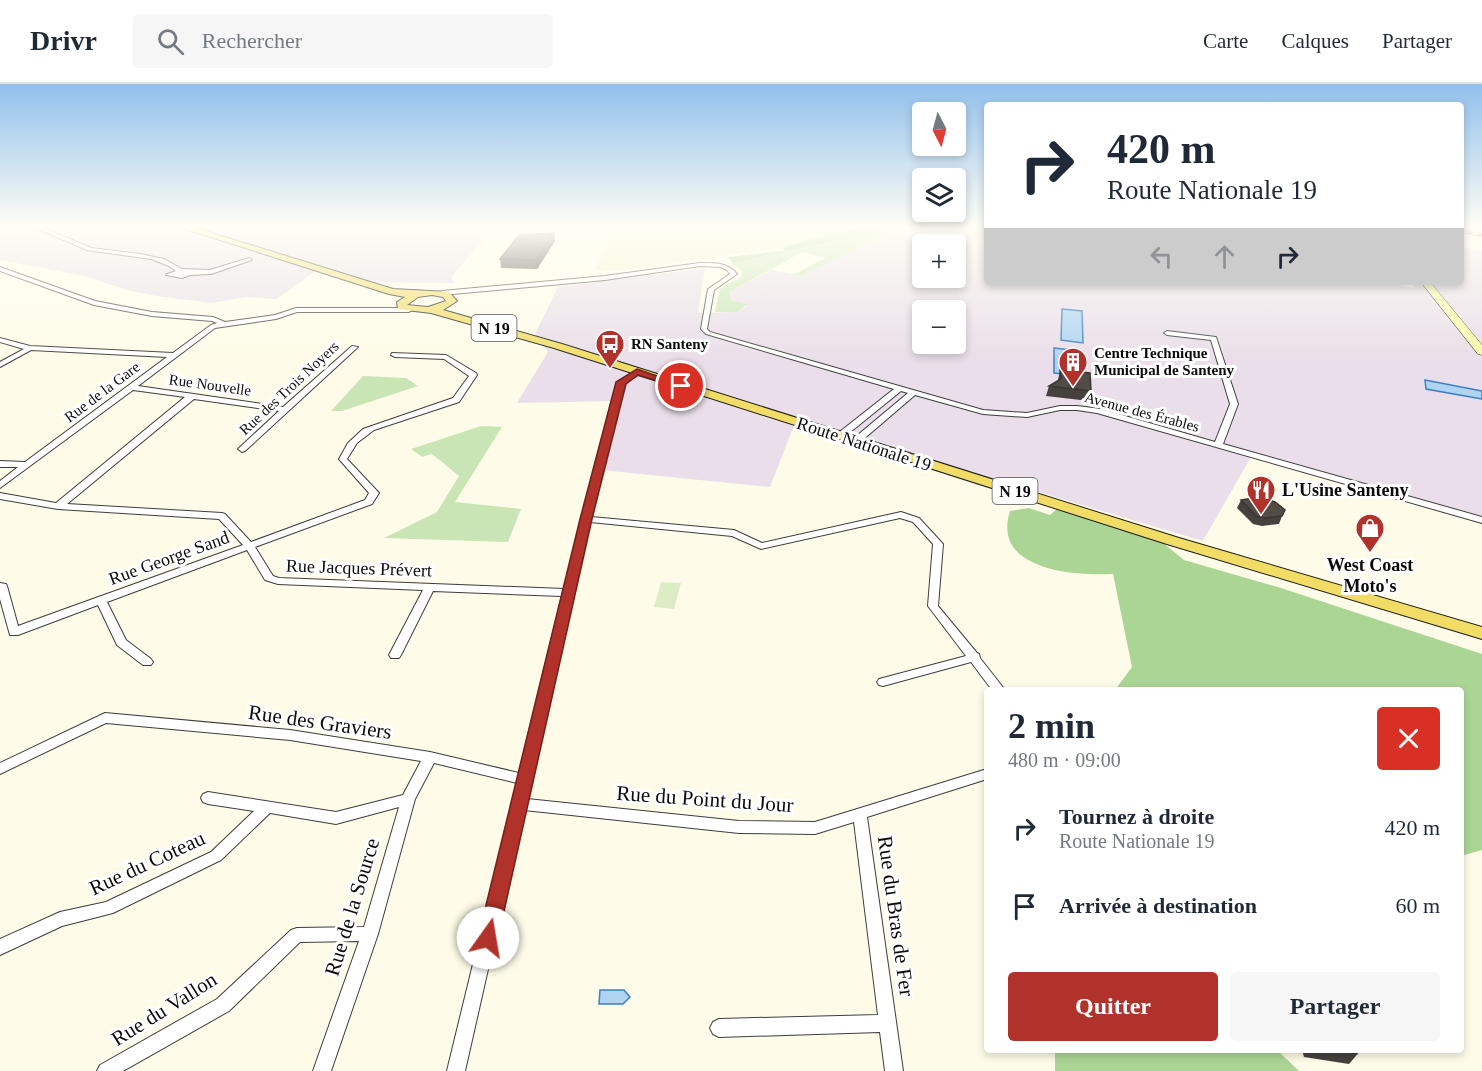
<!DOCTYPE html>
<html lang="fr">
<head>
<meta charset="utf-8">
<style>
	body { margin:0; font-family:Georgia,serif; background:#f6f6f7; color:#1f2937; height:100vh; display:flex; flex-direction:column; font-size:22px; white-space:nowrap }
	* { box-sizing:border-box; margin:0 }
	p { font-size:20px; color:#747a83 }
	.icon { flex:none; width:33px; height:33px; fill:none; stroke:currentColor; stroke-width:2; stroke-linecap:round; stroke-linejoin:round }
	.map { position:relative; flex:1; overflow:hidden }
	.side { position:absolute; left:984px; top:603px; width:480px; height:366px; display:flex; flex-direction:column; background:#fff; border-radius:6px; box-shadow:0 3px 9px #0003 }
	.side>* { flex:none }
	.top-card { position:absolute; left:984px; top:18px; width:480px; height:183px; border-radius:6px; box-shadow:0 3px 9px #0003; background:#fff; color:#1f2937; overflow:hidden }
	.needle { width:39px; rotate:174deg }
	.tools { position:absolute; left:912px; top:18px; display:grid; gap:12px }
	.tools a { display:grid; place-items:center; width:54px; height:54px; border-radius:6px; background:#fff; box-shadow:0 3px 9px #0003; font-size:30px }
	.pin { position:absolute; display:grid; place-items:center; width:51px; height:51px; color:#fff; margin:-26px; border:3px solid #fff; border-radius:50%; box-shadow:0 2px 6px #0007 }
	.me { position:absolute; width:66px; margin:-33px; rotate:13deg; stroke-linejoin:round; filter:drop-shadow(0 0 4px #0008) }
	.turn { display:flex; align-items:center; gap:21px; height:126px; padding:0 24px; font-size:27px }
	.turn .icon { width:78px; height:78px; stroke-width:2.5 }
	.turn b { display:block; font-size:42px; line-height:51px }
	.lanes { display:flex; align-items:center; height:57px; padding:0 24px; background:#0003; justify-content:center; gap:30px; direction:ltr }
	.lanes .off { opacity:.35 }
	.round { display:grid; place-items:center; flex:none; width:63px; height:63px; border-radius:6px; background:#f6f6f7 }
	.summary { display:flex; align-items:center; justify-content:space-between; height:102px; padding:0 24px }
	h1 { font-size:36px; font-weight:700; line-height:45px }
	.cta { display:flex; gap:12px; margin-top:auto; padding:12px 24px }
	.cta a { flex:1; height:69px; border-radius:6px; background:#b1322b; color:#fff; font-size:24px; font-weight:700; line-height:69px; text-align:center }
	.cta a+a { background:#f6f6f7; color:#1f2937 }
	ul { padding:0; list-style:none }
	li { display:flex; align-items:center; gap:18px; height:78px; padding:0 24px }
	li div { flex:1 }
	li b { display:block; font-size:22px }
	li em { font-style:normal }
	header { display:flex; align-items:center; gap:36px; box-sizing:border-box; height:84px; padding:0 30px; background:#fff; border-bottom:2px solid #e0e1e3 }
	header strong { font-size:28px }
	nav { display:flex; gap:33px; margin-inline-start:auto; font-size:21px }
	.search { width:420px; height:54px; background:#f6f6f7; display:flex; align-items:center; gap:15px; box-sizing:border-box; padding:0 21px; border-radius:6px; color:#747a83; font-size:22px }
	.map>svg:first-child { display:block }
</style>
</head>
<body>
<header>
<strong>Drivr</strong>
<div class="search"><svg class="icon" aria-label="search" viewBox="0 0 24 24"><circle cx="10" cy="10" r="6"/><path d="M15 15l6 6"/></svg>Rechercher</div>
<nav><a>Carte</a><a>Calques</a><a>Partager</a></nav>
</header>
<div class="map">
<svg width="1482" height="987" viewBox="0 0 1482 987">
	<rect width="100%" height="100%" fill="#fefce8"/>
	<g fill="#e9dee9" fill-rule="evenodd">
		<path d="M0,141H497L451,193L455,199L370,198L321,183L277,215L245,213L212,219L157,212L127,206L85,192L0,176Z"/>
		<path d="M903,141H987V198H1380L1415,204L1410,198H1461V163L1482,167V436L1252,371L1203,457L796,336L770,403L601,386L615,317L517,319L548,268L535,250L558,203L705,184L698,229L737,228L748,221L729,216V208L771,186L802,192ZM922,160H956V194H922ZM922,226H956V260H922Z"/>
	</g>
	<path fill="#f1f1ca" d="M616,141H865L783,163L624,186H595Z"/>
	<g fill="#c9e5b5">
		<path d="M890,141H903L802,192L793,191L825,174L802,168L729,208L730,216L748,220L737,228H715L720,205L741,193L742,187L732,179L868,150Z"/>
		<path d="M363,292L406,294L418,302L342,327H331Z"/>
		<path d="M481,342L502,343L455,418L521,425L508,458L384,454L437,428L459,392L432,370L422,373L411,365Z"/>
	</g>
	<g fill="#abd595">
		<path d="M865,141H890L868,150L732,179L728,173L784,167L783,163Z"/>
		<path d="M1029,424L1050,431L1057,425L1157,454L1184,476L1281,504L1482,570V766L1461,772V606H1115L1132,583L1113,490C1074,492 991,486 1010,427Z"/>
		<path d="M1055,966H1277L1299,987H1055Z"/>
	</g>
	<path fill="#dcedc6" d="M661,498L681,499L674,525L654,523Z"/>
	<g fill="#b0d3f2" stroke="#3b80c4" stroke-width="1.5">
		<path d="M1062,225L1082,227L1083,259L1061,256Z"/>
		<path d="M1054,264L1081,267L1083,292L1054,289Z"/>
		<path d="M1425,296L1482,307V315L1426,305Z"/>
		<path d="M600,906H624L630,913L623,920H599Z"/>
	</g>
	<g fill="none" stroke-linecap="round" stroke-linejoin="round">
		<g stroke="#3d3d3d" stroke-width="2">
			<g id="street">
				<path d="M29,141L42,143L91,164L140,170L164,175L182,185L210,186L249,174L252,176L211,190L190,191L182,194L166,191L167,190L176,187L169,182L151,175L87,166Z"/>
				<path d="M700,179C714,179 727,178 737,190L714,206L707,245L710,248L983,326L1027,329L1060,322H1077L1101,325L1215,358L1230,320L1211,256L1167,251L1164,249L1167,247L1216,253L1238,320L1223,360L1482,433V439L1097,329L1077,326H1060L1027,333L983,330L915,311L859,359H853V355L908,309L901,307L843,354H837V350L894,305L706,250L701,245L708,205L730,190L727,186L720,183L700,182L605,196L442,211L439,209L442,207L605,192Z"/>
				<path d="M0,183L95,217L152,228L213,233L225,238L275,231L296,224H409L412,226L409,228H297L276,235L215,244L138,302L283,323L352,262L358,263L245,367L242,368L238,365L279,327L194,315L67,420L222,429L225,430L251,458L365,416L369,409L339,375L348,359L363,345L453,314L469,292L444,275L395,273L391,271L392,269L446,271L476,289L477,291L459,318L374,346L357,359L347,375L379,409L372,420L255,463L273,492L279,494L564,505L617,298L637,286L641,288L640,290L625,299L591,433L734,446L762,459L901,428L919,434L943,460L938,522L977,569L979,570L980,574L1005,606H992L971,578L883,602L879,601L877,598L879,595L966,572L928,522L933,460L913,438L900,434L761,465L732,452L590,438L574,507L575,509L573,511L532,694L533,696L527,715L739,737L815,738L987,685V695L867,733L903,987H885L880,948L719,953L713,950L710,944L713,938L719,935L878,931L854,738L815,750L739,749L524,726L465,987H447L517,699L434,679L415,715L378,850L331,987H313L359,857L300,858L229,927L123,987H97L100,981L217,915L291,846L297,844L364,843L399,723L336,740L270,729L221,776L113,829L62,842L0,871V855L60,828L106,818L211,768L254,727L208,720L203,718L201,714L203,710L208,708L336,728L403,711L421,677L290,656L106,639L0,690V679L105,629L290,646L430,668L519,689L562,512L433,507L401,571L399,574H391L389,571L423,506L278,500L265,496L247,466L107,518L126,556L151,575L153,578L151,581H143L117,561L98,521L18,551H10L0,515V499L6,500L7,502L18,542L243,461L219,435L58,425L0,415V409L56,419L185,313L133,306L0,404V397L18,383H0V377L25,378L167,273L31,266L0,283V278L24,265L0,258V254L30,262L173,269L211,241L217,239L212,237L152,232L94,221L0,187Z"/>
			</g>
		</g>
		<g stroke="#2c2c2c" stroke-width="1">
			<path id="secondary" d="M1421,198H1430L1482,261V271L1478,270Z"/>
		</g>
		<g stroke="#1b1b1b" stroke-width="2">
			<path id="primary" d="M173,141H186L393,205L449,208L457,217L443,226L562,260L1179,454L1482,543V555L1167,460L554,264L431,229L398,225L397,218L405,213L389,210ZM432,211L443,213L446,217L428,223L407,221L418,213Z"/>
		</g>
		<use href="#street" fill="#fff" fill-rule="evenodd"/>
		<use href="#secondary" fill="#faf9a6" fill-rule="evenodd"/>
		<use href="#primary" fill="#f1dc65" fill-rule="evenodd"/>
		<g stroke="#b1322b" stroke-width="4">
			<path id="rail" d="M1461,147L1482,151"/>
		</g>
		<use href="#rail" stroke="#fff" stroke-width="2" stroke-dasharray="6" stroke-linecap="butt"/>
	</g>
	<g fill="#47413d">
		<path d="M555,157L537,185L501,184L500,175Z"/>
		<path d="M1060,286L1091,307L1089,317L1046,312L1049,302L1058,296Z"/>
		<path d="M1241,416L1282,432L1279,440L1262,442L1253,440L1237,424Z"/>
		<path d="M1302,966H1361L1349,980L1304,973Z"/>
	</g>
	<path fill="#393532" d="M554,149L555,157L537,185L536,176Z"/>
	<g fill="#524c47" stroke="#393532" stroke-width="1.5">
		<path d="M554,149L536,176L500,175L519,151Z"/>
		<path d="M1060,286L1090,289L1091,307L1049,302L1061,295Z"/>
		<path d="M1260,413L1275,418L1285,426L1282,432L1265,434L1256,432L1241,416Z"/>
	</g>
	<linearGradient id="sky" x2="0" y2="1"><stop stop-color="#91c0ec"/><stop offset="0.51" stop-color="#fffef5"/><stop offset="1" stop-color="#fffef5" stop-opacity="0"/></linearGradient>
	<rect width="1482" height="279" fill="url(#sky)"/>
	<path fill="#b1322b" stroke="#73201c" stroke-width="1.5" d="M637,285L686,302L681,304L638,291L626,300L592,435L498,854L495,860L488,863L481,860L478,854L580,435L616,298Z"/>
	<defs>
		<g id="bus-pin" transform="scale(1.5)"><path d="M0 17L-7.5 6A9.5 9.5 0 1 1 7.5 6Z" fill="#b1322b" stroke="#fff"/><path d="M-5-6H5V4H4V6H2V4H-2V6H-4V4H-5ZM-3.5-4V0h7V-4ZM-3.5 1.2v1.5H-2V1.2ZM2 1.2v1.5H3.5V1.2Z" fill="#fff"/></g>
		<g id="building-pin" transform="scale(1.5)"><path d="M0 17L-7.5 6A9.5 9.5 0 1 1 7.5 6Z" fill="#b1322b" stroke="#fff"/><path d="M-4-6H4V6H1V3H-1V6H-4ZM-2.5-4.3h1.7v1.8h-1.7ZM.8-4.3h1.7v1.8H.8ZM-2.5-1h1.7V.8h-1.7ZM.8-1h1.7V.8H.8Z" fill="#fff"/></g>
		<g id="restaurant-pin" transform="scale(1.5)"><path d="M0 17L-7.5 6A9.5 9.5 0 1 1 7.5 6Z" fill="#b1322b" stroke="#fff"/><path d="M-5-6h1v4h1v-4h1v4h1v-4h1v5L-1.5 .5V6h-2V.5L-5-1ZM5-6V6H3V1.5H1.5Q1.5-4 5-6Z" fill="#fff"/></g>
		<g id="shop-pin" transform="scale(1.5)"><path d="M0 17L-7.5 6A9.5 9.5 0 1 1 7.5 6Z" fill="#b1322b" stroke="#fff"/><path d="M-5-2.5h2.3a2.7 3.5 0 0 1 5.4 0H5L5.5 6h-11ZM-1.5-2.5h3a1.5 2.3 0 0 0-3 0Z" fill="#fff"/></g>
	</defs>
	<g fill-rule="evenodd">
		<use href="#bus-pin" x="610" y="260"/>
		<use href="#building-pin" x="1073" y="278"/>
		<use href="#restaurant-pin" x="1261" y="406"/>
		<use href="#shop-pin" x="1370" y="444"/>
	</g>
	<g text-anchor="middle" stroke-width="6" stroke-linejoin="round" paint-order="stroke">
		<g font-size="15" font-weight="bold" fill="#0a0a0a" stroke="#fff" text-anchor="start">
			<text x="631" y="265">RN Santeny</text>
			<text x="1094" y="274">Centre Technique<tspan x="1094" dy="17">Municipal de Santeny</tspan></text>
		</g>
		<g font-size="15" fill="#0a0a0a" stroke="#fff">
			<text transform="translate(210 301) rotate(8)" y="5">Rue Nouvelle</text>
			<text transform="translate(289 304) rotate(-43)" y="5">Rue des Trois Noyers</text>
			<text transform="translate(102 308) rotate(-37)" y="5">Rue de la Gare</text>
			<text transform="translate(1142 328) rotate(15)" y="5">Avenue des Érables</text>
		</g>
		<g fill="#fff" stroke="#545454" stroke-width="1.5">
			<rect x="471.5" y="231" width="45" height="26" rx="4.5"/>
			<rect x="992.5" y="394" width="45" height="26" rx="4.5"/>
		</g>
		<g font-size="16" font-weight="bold" fill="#0a0a0a">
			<text x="494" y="250">N 19</text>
			<text x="1015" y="413">N 19</text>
		</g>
		<g font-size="18" fill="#0a0a0a" stroke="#fff">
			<text transform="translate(864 360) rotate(18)" y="6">Route Nationale 19</text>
			<text transform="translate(169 474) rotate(-20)" y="6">Rue George Sand</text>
			<text transform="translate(359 484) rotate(2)" y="6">Rue Jacques Prévert</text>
		</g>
		<g font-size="18" font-weight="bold" fill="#0a0a0a" stroke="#fff" text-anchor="start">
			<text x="1282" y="412">L'Usine Santeny</text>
			<text x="1370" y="487" text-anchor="middle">West Coast<tspan x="1370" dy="21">Moto's</tspan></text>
		</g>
		<g font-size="21" fill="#0a0a0a" stroke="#fff">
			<text transform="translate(320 638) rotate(8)" y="7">Rue des Graviers</text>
			<text transform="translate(705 715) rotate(4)" y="7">Rue du Point du Jour</text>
			<text transform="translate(147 779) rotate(-25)" y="7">Rue du Coteau</text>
			<text transform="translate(352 823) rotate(-73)" y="7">Rue de la Source</text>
			<text transform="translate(896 832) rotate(82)" y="7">Rue du Bras de Fer</text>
			<text transform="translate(164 925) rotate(-32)" y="7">Rue du Vallon</text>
		</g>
	</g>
</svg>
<div class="tools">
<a><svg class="needle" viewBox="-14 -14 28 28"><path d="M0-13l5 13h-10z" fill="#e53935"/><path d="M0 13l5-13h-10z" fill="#747a83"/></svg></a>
<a><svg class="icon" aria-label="layers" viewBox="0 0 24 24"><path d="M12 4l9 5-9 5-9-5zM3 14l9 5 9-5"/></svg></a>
<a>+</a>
<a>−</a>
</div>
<div class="pin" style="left:681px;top:302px;background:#d93025"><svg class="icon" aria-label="arrive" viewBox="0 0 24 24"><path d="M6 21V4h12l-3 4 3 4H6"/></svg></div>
<svg class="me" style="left:488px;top:854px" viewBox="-20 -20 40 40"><circle r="19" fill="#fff"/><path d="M0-13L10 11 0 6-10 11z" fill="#b1322b"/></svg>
<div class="top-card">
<div class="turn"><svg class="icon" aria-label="right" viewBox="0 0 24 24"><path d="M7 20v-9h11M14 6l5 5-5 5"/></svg><div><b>420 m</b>Route Nationale 19</div></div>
<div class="lanes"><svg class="icon off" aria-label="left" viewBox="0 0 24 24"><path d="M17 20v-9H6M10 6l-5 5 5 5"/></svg><svg class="icon off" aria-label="ahead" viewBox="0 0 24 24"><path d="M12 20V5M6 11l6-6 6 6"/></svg><svg class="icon" aria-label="right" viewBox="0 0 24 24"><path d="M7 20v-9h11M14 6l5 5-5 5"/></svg></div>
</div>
<section class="side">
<div class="summary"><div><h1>2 min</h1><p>480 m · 09:00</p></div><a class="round" style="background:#d93025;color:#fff"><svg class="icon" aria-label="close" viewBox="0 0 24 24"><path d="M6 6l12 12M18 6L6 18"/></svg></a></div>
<ul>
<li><svg class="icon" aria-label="right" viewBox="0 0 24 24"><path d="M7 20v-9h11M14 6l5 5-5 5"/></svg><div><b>Tournez à droite</b><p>Route Nationale 19</p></div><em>420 m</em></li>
<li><svg class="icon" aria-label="arrive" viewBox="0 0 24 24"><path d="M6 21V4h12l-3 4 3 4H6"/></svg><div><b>Arrivée à destination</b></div><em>60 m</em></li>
</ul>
<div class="cta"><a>Quitter</a><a>Partager</a></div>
</section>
</div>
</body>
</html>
